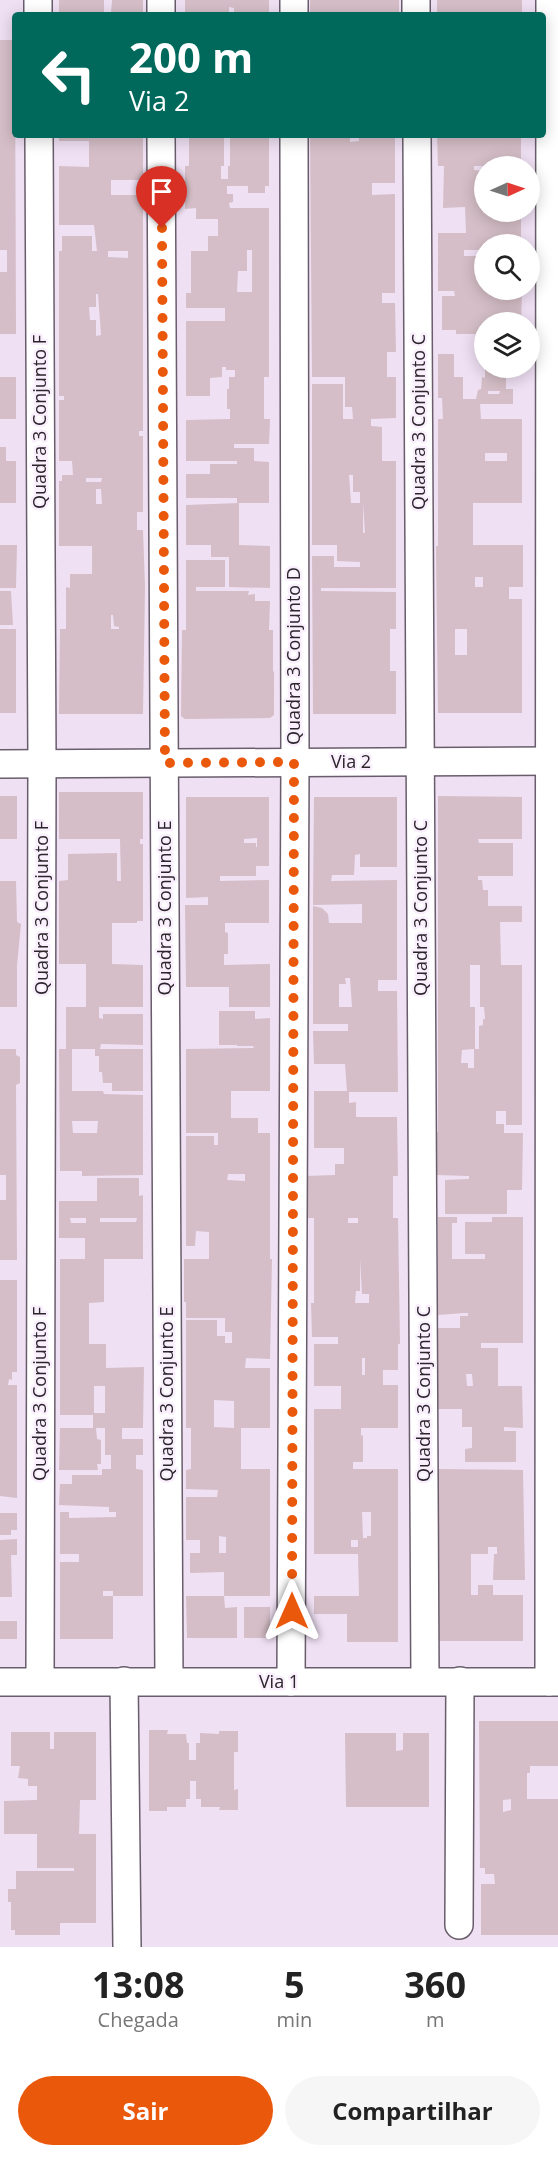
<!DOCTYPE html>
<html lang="pt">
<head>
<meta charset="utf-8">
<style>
	body { margin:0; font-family:"Open Sans",sans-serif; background:#f6f6f6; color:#222; height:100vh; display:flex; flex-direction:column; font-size:22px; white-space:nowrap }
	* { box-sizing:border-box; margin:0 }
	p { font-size:20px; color:#767676 }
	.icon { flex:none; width:33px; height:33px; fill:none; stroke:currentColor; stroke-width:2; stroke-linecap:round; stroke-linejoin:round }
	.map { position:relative; height:1947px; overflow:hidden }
	.details { display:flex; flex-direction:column; background:#fff; flex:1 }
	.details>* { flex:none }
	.top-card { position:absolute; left:12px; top:12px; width:534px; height:126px; border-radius:6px; box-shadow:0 3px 15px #0003; background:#00695c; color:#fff; overflow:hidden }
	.needle { width:39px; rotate:87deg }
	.fabs { position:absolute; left:474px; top:156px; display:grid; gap:12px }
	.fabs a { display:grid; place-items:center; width:66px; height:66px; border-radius:50%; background:#fff; box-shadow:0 3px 15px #0003; font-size:30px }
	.pin { position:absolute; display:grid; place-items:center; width:51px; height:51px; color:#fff; margin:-62px -26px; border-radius:50% 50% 50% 0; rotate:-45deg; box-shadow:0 0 6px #0007 }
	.pin .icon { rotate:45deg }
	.me { position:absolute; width:66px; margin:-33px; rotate:0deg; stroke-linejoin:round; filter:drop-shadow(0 0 4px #0008) }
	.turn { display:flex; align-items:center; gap:21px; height:126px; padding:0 18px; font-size:27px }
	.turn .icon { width:78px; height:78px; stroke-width:2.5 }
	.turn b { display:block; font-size:42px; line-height:51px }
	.eta { display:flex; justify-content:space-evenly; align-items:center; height:102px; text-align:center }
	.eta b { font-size:36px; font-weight:700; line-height:42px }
	.cta { display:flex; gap:12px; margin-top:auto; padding:12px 18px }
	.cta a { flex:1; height:69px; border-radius:36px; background:#ea580c; color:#fff; font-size:24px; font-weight:700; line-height:69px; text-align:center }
	.cta a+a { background:#f6f6f6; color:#222 }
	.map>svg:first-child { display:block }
</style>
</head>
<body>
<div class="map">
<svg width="558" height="1947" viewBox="0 0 558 1947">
	<rect width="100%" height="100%" fill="#efe0f3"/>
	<g fill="#d5bec7" fill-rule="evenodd">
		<rect x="59" y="0" width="45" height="15"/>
		<path d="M112,0H143V13H111Z"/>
		<path d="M185,0H269V13H264V15H236L237,12H234V8L229,7V15H185Z"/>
		<rect x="310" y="0" width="89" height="15"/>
		<rect x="437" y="0" width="85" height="15"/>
		<path d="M0,40H15L16,334H0V272H7V250H0Z"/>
		<path d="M59,135H143V180H111V195H143V431H139V436H143V512H137V530H143L145,587L143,714H59L60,629H66V587L70,588V574H92V546H59V481H62V475H73L72,461H59V400H64V396H59V251H62V236H92V251H97L94,225H59V166L89,167V141H59ZM108,251H128V258L108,257ZM96,294H98L101,335L96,336V320H90L89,307H96ZM86,478H102L101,482H86ZM96,489H101L102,504H96ZM111,615H113L114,626L119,627V629H111Z"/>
		<path d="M189,135H224V166H221V179H228V166H230V135H269V186H265V193H248V186H227V194H233V202L229,203L230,208H269V377H264V419H270L269,444H234V448H254V461L269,462V503H237V498H186V474H210V464H237V461H186V420L230,419V409H227V389H229V377H235V370H226V367H222V377L210,378V396H186V321H225V308H186V293H191V251H208V236H218V219H196V208L185,209V166H189ZM247,250H252V292H237L238,271H247Z"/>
		<path d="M310,135H350V142L359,141V135H395V183H372V195L395,194V293H382V303H395L396,352H387V377H396V418L371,419V426L382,427V461H396V588H321V591L396,592V629H390V671H396V714H313L312,556H334V567H360V562L337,561V545H312V384H343V419H353L352,407H345V377H312ZM349,475H353V492H360V503H351ZM363,503L365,533H363Z"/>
		<path d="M437,135H447V137H458V135H521V166H474V170L484,171V212H521V244H484V250H464V256H484V290H522L521,322H484V334H456V330H442V296H455L454,291H438V233H466L465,207L443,208L444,166H438Z"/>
		<path d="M438,354H454V377H463V399H476L478,390L481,389L482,377L485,378V368H522V373H501L500,377H506V389H513V404H480L481,419H522V503H473V545H523V587H509V599H522V713H438L436,546H438V419H443L442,398H438ZM488,391H500L499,394H488ZM485,453H507V461H485ZM475,577H483V587H475ZM455,629H467V655H455Z"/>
		<rect x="0" y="377" width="16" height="42"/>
		<path d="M0,447H6V461H16V503H0Z"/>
		<path d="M239,503V545L270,546V588L229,587V557H211V545H186V505Z"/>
		<path d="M0,545H17L16,588H0Z"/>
		<path d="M186,560H225V587H196V591H249L248,595L255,594V601H270L269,630H273V671L274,672V715L270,718L185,719L181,716L182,630H186Z"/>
		<path d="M0,591H11L13,625H0Z"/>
		<rect x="0" y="629" width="16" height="84"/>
		<path d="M59,792H143V839H140V844H143V921H137V923H112V964L143,965V1007H99V1018L103,1019V1014H143V1045L101,1044L100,1049H143V1091H112V1083H103L102,1072H99V1056H95V1049H72V1091H103L104,1094L143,1095V1175L82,1176V1171H60L59,1049H66V1007H86V964H59V881L68,880V854L117,853V881H121L120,839H59ZM72,1121H98L97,1133H73Z"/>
		<rect x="0" y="796" width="17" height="43"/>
		<path d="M438,796L522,797V839H478L479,843H513V876H478V880H482L483,890H488V906H522V922H500L501,965H522V1125H506V1111H496V1124H504V1133H523L522,1190H507V1214H445V1180L469,1179V1176L436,1175V1133L438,1132ZM470,965H480V1007H484L485,1019H483V1025L479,1026V1049H475V1007H470ZM474,1049V1068H468V1063H461L462,1050Z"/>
		<path d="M186,797H269V866H256V876H220V881L269,880V923H225V932L228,933V954H224V965L270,964V1007H229V987H186L185,905H208V897L186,898ZM257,838V847H256V843H244V839Z"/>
		<path d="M314,797H397V867H360V854L355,855L354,875H332L331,881L397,880V980H378V991H397L398,1092H349V1103L356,1102V1117H397L398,1176H393V1218H398L400,1344H398V1370H383V1385H398V1428H361V1436L363,1435V1462H353V1469H398V1642H347V1614H314V1596H359L358,1554H314V1409H341V1386H314V1344H338V1337H312L311,1303H314V1218H305V1176L335,1175V1164H344V1148H314V1091H347L345,1064H314L313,1031H348V1024H313V906L322,908L328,914L329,923H362V904L313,905ZM345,978H350L352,1007H339V984H346ZM348,1218H358V1223H348ZM360,1259L362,1294H369V1303H355L356,1291H360ZM362,1358H365V1375H362ZM362,1512H371V1536H367V1538H363ZM351,1540H358V1547H351Z"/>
		<path d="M0,881H16L17,922L21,924L17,965V1007H0Z"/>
		<path d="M219,1011H255V1019L270,1018V1091H231V1118H258V1133H270V1259H272L270,1359L246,1358L245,1368H270V1428H241V1469H270V1596H224V1572L190,1573V1553H200V1540H186V1497H217L218,1490L186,1489V1470L191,1469V1428H186V1320H217V1336H225V1343H232V1332H225V1318H186V1302H184V1259H209V1232L196,1231L195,1246H186V1136H214V1145H218V1133H186V1049L254,1048L253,1046H237V1045H219ZM228,1174H245V1181L227,1180ZM214,1400L234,1401V1428L214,1427ZM219,1536L226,1537V1553H219Z"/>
		<path d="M0,1049H16V1055L20,1057V1083L16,1085L17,1260H0V1200H6V1175H0Z"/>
		<path d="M97,1178H139V1196L143,1195V1259H104V1302L89,1303V1344H106V1368L144,1367L143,1428H122V1439H143V1455H136V1469L143,1470V1596H113V1591H103V1596H113V1639H60V1562H79V1554H60V1512H69V1518L116,1517V1512H109V1507L59,1505L60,1484H72V1475H102V1469H111V1455H105V1428H96L97,1439L101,1440V1464H97L98,1470H59L60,1428H93V1415H60V1259H85V1238H59V1201H97ZM70,1218H86V1223H71ZM100,1218H137L136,1222H100ZM94,1386H105V1413H94Z"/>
		<path d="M438,1217H457V1223H452V1259H485V1254H465V1222H492V1217H523V1343H481V1348H498V1386H522L523,1428L504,1427V1431H516V1462H465V1449L472,1448V1427H462V1409H438V1328H460V1316H468V1313H464L438,1315ZM466,1374H472L473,1386H467Z"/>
		<path d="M0,1280H17V1372H12V1380L9,1379L8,1385H17V1498L0,1496Z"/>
		<path d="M438,1469L523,1470L525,1580H493L494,1554H497V1547H488V1554H471V1595H478V1585H493V1595H523V1641H438Z"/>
		<path d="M0,1513H17V1530H11V1535H0Z"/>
		<path d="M17,1539V1555H11L12,1597H0V1540Z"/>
		<path d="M186,1596H224L225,1608L237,1607V1638H187Z"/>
		<rect x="244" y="1607" width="26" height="31"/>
		<rect x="0" y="1621" width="17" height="18"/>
		<path d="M479,1721H558V1766H530V1773H527V1799H558V1935H481V1884H495L494,1874H485V1868H480ZM511,1799V1810L503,1812V1800Z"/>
		<path d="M149,1730H168L167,1734H186L187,1743H189V1760H196V1743H200V1733L219,1734V1731H238V1752H234V1790L238,1789V1810H219L220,1807H201V1799H196V1781H190V1799H186V1807H167V1811H149Z"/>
		<path d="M11,1732H50V1749H54V1732H96V1800H80L79,1834H96V1923H60V1935H15V1930H11V1902H8V1889H16V1871H74V1868H37V1834H4V1801L37,1800V1786H28V1779L18,1778L20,1766H11Z"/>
		<path d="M345,1733H396V1751L403,1750V1733H429V1807H346Z"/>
	</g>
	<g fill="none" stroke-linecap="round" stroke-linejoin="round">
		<g stroke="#695d6c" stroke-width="30">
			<g id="minor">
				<path d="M38,0V15"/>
				<path d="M161,0V15"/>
				<path d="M294,0V15"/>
				<path d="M416,0V15"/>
				<path d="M39,135L42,764L40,1681"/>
				<path d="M161,135L169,1681"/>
				<path d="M417,135L425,1681"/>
				<path d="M0,764L558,761"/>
				<path d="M124,1681L127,1947"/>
				<path d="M0,1682H558"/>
				<path d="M291,1682L295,762L294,135"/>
				<path d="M549,1682L550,0"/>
				<path d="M459,1925L460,1681"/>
			</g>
		</g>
		<use href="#minor" stroke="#fff" stroke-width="27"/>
	</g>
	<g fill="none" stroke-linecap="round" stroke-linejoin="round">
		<path stroke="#ea580c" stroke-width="10" stroke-dasharray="0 18" d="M162,228L165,763L294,762L292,1611"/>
	</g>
	<g text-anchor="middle" stroke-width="5" stroke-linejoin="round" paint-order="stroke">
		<g font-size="18" fill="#2a252b" stroke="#faeffd">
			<text transform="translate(40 422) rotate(-90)" y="6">Quadra 3 Conjunto F</text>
			<text transform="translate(419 422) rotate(-90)" y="6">Quadra 3 Conjunto C</text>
			<text transform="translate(294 656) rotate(-90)" y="6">Quadra 3 Conjunto D</text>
			<text x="351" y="768">Via 2</text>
			<text transform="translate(42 908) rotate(-90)" y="6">Quadra 3 Conjunto F</text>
			<text transform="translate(165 908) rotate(-90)" y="6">Quadra 3 Conjunto E</text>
			<text transform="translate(421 908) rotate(-90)" y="6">Quadra 3 Conjunto C</text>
			<text transform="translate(40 1394) rotate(-90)" y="6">Quadra 3 Conjunto F</text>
			<text transform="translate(167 1394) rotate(-90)" y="6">Quadra 3 Conjunto E</text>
			<text transform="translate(424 1394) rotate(-90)" y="6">Quadra 3 Conjunto C</text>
			<text x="279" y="1688">Via 1</text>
		</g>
	</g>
</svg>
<div class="fabs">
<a><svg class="needle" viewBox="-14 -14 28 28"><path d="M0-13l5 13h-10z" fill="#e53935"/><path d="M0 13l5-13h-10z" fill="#767676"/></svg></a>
<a><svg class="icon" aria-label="search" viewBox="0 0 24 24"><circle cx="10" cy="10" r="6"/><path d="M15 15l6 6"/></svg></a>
<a><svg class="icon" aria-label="layers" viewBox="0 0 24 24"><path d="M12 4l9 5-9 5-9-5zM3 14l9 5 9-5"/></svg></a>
</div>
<div class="pin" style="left:162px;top:228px;background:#d93025"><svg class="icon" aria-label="arrive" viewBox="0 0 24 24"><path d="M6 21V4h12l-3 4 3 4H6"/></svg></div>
<svg class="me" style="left:292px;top:1611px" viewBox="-20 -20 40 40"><path d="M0-17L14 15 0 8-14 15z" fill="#ea580c" stroke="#fff" stroke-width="4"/></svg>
<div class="top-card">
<div class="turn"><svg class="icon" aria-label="left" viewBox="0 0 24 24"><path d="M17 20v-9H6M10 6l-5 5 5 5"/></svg><div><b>200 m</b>Via 2</div></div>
</div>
</div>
<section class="details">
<div class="eta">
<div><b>13:08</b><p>Chegada</p></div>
<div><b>5</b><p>min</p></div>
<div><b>360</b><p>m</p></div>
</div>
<div class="cta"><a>Sair</a><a>Compartilhar</a></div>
</section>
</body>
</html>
